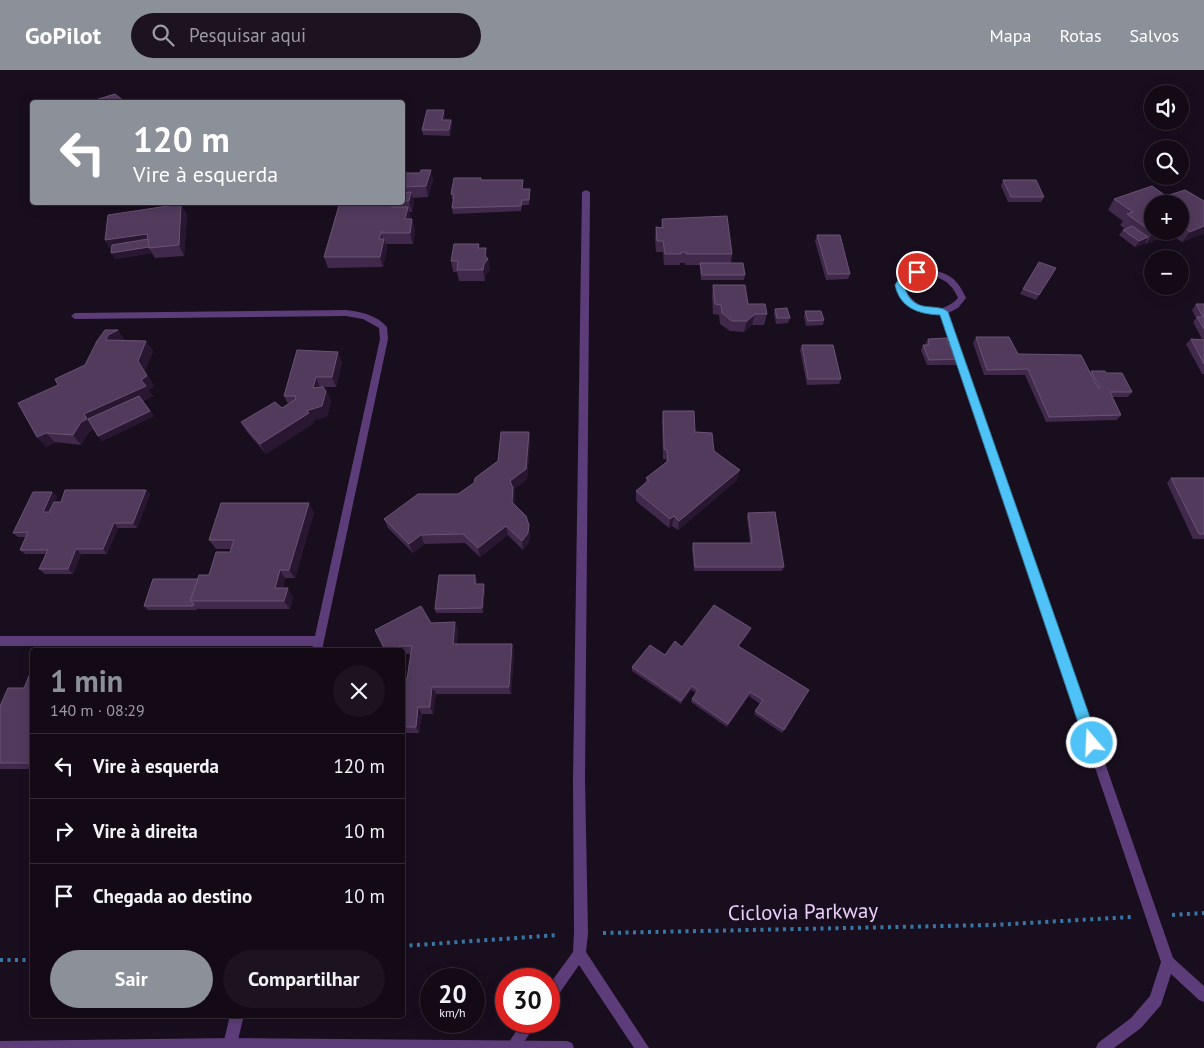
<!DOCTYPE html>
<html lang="pt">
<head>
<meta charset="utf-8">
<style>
	body { margin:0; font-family:"PT Sans",sans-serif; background:#1c131f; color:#f1f3f6; height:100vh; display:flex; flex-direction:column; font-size:19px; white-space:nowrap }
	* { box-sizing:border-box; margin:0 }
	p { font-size:16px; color:#9d9aa1 }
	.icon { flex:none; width:28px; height:28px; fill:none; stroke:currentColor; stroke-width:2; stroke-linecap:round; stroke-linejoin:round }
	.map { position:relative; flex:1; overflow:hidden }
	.details { position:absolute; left:30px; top:578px; width:375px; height:370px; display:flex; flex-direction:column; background:#130a16; border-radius:5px; box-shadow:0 2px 12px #0003,0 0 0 1px #322b35 }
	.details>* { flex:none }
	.hud { position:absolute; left:30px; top:30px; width:375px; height:105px; border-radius:5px; box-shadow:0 2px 12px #0003,0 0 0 1px #322b35; background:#8c9099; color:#fff; overflow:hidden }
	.tools { position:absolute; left:1144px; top:15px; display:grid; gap:10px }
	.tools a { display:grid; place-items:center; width:45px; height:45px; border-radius:50%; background:#130a16; box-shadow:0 2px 12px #0003,0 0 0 1px #322b35; font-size:25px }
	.speed { position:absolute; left:420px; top:898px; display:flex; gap:10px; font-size:25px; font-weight:700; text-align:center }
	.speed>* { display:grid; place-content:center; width:65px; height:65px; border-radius:50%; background:#130a16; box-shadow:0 2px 12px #0003,0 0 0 1px #322b35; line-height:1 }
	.speed small { font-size:12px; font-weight:400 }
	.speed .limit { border:8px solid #d22; background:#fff; color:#111 }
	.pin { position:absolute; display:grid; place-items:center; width:42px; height:42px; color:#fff; margin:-21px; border:2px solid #fff; border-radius:50%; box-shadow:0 1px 5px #0007 }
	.me { position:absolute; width:55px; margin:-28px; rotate:341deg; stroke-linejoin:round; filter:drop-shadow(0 0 4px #0008) }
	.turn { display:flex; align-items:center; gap:18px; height:105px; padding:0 20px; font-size:22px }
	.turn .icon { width:65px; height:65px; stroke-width:2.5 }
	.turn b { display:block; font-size:35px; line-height:42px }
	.round { display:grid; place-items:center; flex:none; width:52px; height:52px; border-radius:26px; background:#1c131f }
	.summary { display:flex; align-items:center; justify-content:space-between; height:85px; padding:0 20px }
	h1 { font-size:30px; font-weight:700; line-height:38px; color:#8c9099 }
	.button { display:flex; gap:10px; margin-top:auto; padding:10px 20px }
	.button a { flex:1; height:58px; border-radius:30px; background:#8c9099; color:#fff; font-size:20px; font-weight:700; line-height:58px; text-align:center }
	.button a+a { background:#1c131f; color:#f1f3f6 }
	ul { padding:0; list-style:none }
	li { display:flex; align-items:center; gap:15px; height:65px; padding:0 20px; border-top:1px solid #322b35 }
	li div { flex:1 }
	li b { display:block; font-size:19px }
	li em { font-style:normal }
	header { display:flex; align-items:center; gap:30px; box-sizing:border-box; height:70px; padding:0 25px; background:#8c9099; color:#fff }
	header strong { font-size:24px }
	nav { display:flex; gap:28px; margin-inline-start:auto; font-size:18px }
	.search { width:350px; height:45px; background:#1c131f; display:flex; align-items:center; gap:12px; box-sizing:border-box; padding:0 18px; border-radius:28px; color:#9d9aa1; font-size:19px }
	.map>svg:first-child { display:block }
</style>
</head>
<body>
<header>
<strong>GoPilot</strong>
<div class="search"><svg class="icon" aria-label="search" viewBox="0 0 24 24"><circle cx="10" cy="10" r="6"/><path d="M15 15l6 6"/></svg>Pesquisar aqui</div>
<nav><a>Mapa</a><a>Rotas</a><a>Salvos</a></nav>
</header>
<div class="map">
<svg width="1204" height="978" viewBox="0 0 1204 978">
	<rect width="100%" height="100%" fill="#190e1e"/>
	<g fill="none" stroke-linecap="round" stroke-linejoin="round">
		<g stroke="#3777a7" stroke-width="4" stroke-dasharray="3 4.5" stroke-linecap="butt">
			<path d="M1172,845L1204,843"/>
			<path d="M603,863L993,855L1131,847"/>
			<path d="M402,876L559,865"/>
			<path d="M0,890H32"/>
		</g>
		<g fill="#5d3d79" fill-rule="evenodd">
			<path d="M586,120L590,122L585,710L588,863L586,882L649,978H634L579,895L554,931L549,933V915L573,882L574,863L573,710L582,122Z"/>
			<path d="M917,199C942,200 956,204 966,228L958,238L948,243L1173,888L1204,916V932L1199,930L1171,904L1161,935L1141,958L1114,978H1096L1098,973L1131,948L1150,926L1161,892L941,244C919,247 903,233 895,215L902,204ZM917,205C937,205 950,209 958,228C939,248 913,239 903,215L908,208Z"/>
			<path d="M346,240C361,242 377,245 387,257L388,269L322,580H312L313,576H0V566H315L380,269L379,258L363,249L346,246L75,249L71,246L75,243Z"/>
			<path d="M230,945H244L236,978H224L223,975Z"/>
			<path d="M523,951H538L520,978H505Z"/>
		</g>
		<path fill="#5d3d79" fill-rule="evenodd" d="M230,968L567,971L572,973L574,978H0V971Z"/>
	</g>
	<g fill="#40294a" fill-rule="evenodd">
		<path d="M445,46L444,50H451L452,56L450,66L423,65L422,60Z"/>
		<path d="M402,103L433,110L428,127L413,128L414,133L412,142H409L410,149H412L415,160L413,174H386L387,180L383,197L328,198L324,187L340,132H402Z"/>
		<path d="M481,110H523V119L530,125L529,135H522L521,141L453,144L452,138L453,129H452L451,124Z"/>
		<path d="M1003,110L1044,127L1041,132H1008L1001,116Z"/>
		<path d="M1152,116L1166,126L1185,120L1204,131V163L1182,172L1170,164L1146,174L1145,173L1135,177L1119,165L1123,160L1125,159L1120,155L1123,151L1108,140L1114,129ZM1152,134H1180V161H1152Z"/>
		<path d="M181,134L187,145L184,186L155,188L152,183L115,189L111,180L105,170Z"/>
		<path d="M662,149L732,184L731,193L745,205L744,210H701L700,199V195H685V193H680V195H664L663,182H656L655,168L656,157L661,158Z"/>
		<path d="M817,165L850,204L848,209L826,210L815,171Z"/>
		<path d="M479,174V178L488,189L490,200L485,205V211H459L457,202H453L451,191Z"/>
		<path d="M1056,198L1036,230L1020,224L1023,219Z"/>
		<path d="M713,215L767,244L764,255H752L744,262L730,261L720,254L719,245L713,244L712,226Z"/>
		<path d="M1196,234H1204V304H1202L1186,274L1191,269H1202L1193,252L1196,248L1192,240Z"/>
		<path d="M775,239L790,248L788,253L776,254L774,244Z"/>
		<path d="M805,241L824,250L823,255L806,256L804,247Z"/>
		<path d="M976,267L1018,284L1090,303L1091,301L1106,303L1132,322L1128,327H1112L1121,345L1117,350L1046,352L1025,305H984L973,273Z"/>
		<path d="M928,269L948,274L960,289L958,295H927L921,280L923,275H925Z"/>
		<path d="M125,271L153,281L145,301L154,316L148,320L153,326L143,331L154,346L102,371L94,359L89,362L81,375L55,372L46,377L37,367L85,295Z"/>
		<path d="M802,275L841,309L839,314L807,315L800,280Z"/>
		<path d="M297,280L342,292L336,317H320V318L326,321L331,331L327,346L313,351L314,353L266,384L247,362L241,352L282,338L288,334L284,326Z"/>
		<path d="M663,341L695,362L714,381L737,410L678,460L672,456L669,458L636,431V421L646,413V408L666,392V389H663V385L662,351Z"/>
		<path d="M529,362L530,372L527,409L514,419L515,427L514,435L530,464L529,472L523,480L508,465L480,487L465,473L424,474L413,483L388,458L384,449L458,424L474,413L498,391Z"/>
		<path d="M1171,408H1204V469H1193L1167,413Z"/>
		<path d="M146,420L150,424L137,458H118L107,484H81L73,504H45L39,499L46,484H25L20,480L26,467H18L13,463L52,422L57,427L54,432H61Z"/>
		<path d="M314,442L295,508H285L283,518L293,527L290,539H198L197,538V540H148L144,536L198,509L209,505L230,482L231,479H216L209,470Z"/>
		<path d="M748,443L784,497L782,501H694L692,478L693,473H750L747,447Z"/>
		<path d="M477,509L476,514L485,518L483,543H436L435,539Z"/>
		<path d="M431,553L458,560L457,574H512L514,582L511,624H436L433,644H422L419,663H402V609H407L411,584H405L385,580Z"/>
		<path d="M750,562L739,576L809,620L782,663L754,644L760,634L749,626L727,657L691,632L692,629L696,623L691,620L681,634L632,601V597L665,585L682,577Z"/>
		<path d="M32,599V699H0V636L24,618Z"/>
	</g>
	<g fill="#291631">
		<path d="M444,40L445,46L443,56L442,50Z"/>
		<path d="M451,50L452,56L450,66L449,60Z"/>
		<path d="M431,100L433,110L428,127L426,116Z"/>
		<path d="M411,122L414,133L412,142L409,131Z"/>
		<path d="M181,134L187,145L184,186L179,175Z"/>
		<path d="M408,137L411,148L408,160L405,149Z"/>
		<path d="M412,149L415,160L413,174L410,163Z"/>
		<path d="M1204,156V163L1182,172L1190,162Z"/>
		<path d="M1157,161H1172L1170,164L1146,174L1153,163Z"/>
		<path d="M381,163L384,172V169L387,180L383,197L380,187L379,169Z"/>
		<path d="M147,164L149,178L152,183L115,189L111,183L112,181L105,170Z"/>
		<path d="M1148,167L1145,173L1135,177L1139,171Z"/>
		<path d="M486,178L490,200L485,205V211L483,200Z"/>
		<path d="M755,244L752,255L744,262L747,251Z"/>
		<path d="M118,260L125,270H106L108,265Z"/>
		<path d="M146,271L153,281L145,301L154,316L148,320L153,326L93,354L95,359L89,362L81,375L73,365L84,344L141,310L138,291Z"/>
		<path d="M338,282L342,292L336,317L332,307Z"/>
		<path d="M316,307L320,317L317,328L313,318Z"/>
		<path d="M326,321L331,331L327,346L313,351L314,353L266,384L260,374L306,341Z"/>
		<path d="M150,341L154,346L102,371L98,366Z"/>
		<path d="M529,362L530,372L527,409L514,419L515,427L513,442L510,411Z"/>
		<path d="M46,363L55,372L46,377L37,367Z"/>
		<path d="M740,400L737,410L678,460L679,451Z"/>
		<path d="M146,420L150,424L137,458L133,453Z"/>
		<path d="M52,422L57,427L47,446L43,442Z"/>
		<path d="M309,433L314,442L295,508L289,500Z"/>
		<path d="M674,446L672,456L669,458L670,449Z"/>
		<path d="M114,453L118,458L107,484L103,479Z"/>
		<path d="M529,455L530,464L529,472L523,480L522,471Z"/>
		<path d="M506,456L508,465L480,487L478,478Z"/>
		<path d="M421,465L424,474L413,483L409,474Z"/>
		<path d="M76,479L81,484L73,504L68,499Z"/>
		<path d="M280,500L285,508L281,527L275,518Z"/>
		<path d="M484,514L485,518L483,543L482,538Z"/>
		<path d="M288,518L293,527L290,539L284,531Z"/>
		<path d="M455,552L458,560L456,581L453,574Z"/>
		<path d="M751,558L750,562L737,579L738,576Z"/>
		<path d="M512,574L514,582L511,624L509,617Z"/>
		<path d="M401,576L405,584L402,585V580H393Z"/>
		<path d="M692,616L691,620L681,634V631Z"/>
		<path d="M432,617L436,624L433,644L430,637Z"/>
		<path d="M750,622L749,626L727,657L728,654Z"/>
		<path d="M418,637L422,644L419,663L416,657Z"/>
	</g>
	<g fill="#523a5d" stroke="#6a5276">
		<path d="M115,24L125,32H89Z"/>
		<path d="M427,40H444L442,50H451L449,60H422Z"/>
		<path d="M421,100H431L426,116L402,117V103H420Z"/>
		<path d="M454,108H481V110H523L522,119H530L529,130H522L521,136L452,138L454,124H451Z"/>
		<path d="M1003,110H1036L1044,127H1011Z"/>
		<path d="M1152,116L1166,126L1185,120L1204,131V156L1190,162L1180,155V134H1152V161H1157L1153,163L1127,144L1133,142L1114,129Z"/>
		<path d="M411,122L409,131H402V123Z"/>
		<path d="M340,132H393L392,137H408L405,149H412L410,163H381L382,161L379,169H384L380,187H324Z"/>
		<path d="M181,134L179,175L149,178L147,164L105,170L108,145Z"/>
		<path d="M727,146L732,184H686V182H681V184H665L663,171H657L656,157L663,158L662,149Z"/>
		<path d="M1132,156L1148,167L1139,171L1123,160Z"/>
		<path d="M817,165H840L850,204H828Z"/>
		<path d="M148,169L149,177L111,183L112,175Z"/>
		<path d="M454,174H479L478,178H486L485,186L488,189L484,194L483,200H457L458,191H451Z"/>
		<path d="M1039,192L1056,198L1039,225L1023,219Z"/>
		<path d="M700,193H743L745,205H702Z"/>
		<path d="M713,215H745L748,234H765L767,244H755L747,251H732L722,243L721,235L715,234Z"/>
		<path d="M1196,234H1204V259L1197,247H1203Z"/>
		<path d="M787,238L790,248H777L775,239Z"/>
		<path d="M805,241H821L824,250L808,251Z"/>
		<path d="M105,260H118L108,265L106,270L146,271L138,291L147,306L141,310L146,316L84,344L87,349L81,352L73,365L46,363L37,367L18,333L58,315L55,309L85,295L97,271Z"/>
		<path d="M976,267H1009L1018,284L1081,285L1098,318H1100L1091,301H1105L1106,303H1122L1132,322H1110L1121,345L1049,347L1028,299L987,300Z"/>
		<path d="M947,268L948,274L954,273L960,289L929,290L923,275H929L928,269Z"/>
		<path d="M1191,269L1204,270V294Z"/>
		<path d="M802,275H833L841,309H808Z"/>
		<path d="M297,280L338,282L332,307H316L313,318L323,317L326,321L322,336L306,341L309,343L260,374L241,352L275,332L282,338L296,329L295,326H284Z"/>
		<path d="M139,326L150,341L98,366L88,349Z"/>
		<path d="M663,341H694L695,362L712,363L714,381L740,400L679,451L674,446L670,449L636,421L649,410L646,408L668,391L667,380L664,379V375Z"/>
		<path d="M501,362H529L526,399L510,411L513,418L512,432L526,446L529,455L528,463L522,471L506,456L478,478L463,464L421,465L409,474L384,449L418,424H458L474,413L475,408L498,391Z"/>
		<path d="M1171,408H1204V464H1199Z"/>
		<path d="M65,420H146L133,453H114L103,479H76L68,499H39L48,480H20L28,462L13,463L33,422H52L43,442H49L54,432H61Z"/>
		<path d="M221,433H309L289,500H280L275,518H288L284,531H190L199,505H209L216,482H230L234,470H209Z"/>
		<path d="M775,442L784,497H695L693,473H752L748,443Z"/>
		<path d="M439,505H475V514H484L482,538L435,539Z"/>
		<path d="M153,509H198L190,531L194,534L193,536H144Z"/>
		<path d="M714,535L751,558L738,576L809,620L784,660L755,641L763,630L750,622L728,654L692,629L698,620L692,616L681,631L632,597L650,575L665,585L675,571L682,577Z"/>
		<path d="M421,536L431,553L455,552L453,574H512L509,617H432L430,637H418L416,657H402V609H407L412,576H401L393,580H385L375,560Z"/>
		<path d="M32,599V693H0V636L8,618H24Z"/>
	</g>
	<path fill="#4fc3f7" stroke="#337fa1" d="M917,199L921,202C916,208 909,207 904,215C912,247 937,231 948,242L1099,673L1097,678L1092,679L1087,678L1085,673L940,245C918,244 900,238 895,215L902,204Z"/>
	<g text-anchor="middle" stroke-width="4" stroke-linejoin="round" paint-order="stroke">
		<g font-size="21" fill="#eacffb" stroke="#190e1e">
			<text transform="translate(803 842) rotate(-1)" y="7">Ciclovia Parkway</text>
		</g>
	</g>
</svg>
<div class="tools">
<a><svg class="icon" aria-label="sound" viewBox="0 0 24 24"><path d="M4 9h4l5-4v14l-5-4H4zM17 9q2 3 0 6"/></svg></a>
<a><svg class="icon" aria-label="search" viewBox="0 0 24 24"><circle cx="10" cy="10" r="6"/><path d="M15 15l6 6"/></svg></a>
<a>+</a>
<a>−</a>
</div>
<div class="speed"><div>20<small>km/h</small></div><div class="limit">30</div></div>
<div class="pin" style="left:917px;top:202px;background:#d93025"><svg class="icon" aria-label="arrive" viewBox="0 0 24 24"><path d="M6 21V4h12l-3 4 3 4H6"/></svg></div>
<svg class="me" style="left:1092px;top:673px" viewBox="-20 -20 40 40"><circle r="17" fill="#4fc3f7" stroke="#fff" stroke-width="3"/><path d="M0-11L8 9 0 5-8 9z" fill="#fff"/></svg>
<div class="hud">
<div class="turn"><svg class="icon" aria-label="left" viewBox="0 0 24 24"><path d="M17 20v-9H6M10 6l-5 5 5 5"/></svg><div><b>120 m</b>Vire à esquerda</div></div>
</div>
<section class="details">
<div class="summary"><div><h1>1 min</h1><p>140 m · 08:29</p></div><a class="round"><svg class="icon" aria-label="close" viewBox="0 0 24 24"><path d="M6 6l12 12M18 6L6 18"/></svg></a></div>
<ul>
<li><svg class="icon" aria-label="left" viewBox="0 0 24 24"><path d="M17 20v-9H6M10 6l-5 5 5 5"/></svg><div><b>Vire à esquerda</b></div><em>120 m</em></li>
<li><svg class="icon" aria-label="right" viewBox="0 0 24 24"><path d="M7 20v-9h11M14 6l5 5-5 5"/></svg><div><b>Vire à direita</b></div><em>10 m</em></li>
<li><svg class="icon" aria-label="arrive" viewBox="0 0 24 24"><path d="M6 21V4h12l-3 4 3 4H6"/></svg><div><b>Chegada ao destino</b></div><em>10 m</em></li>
</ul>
<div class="button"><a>Sair</a><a>Compartilhar</a></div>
</section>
</div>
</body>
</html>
